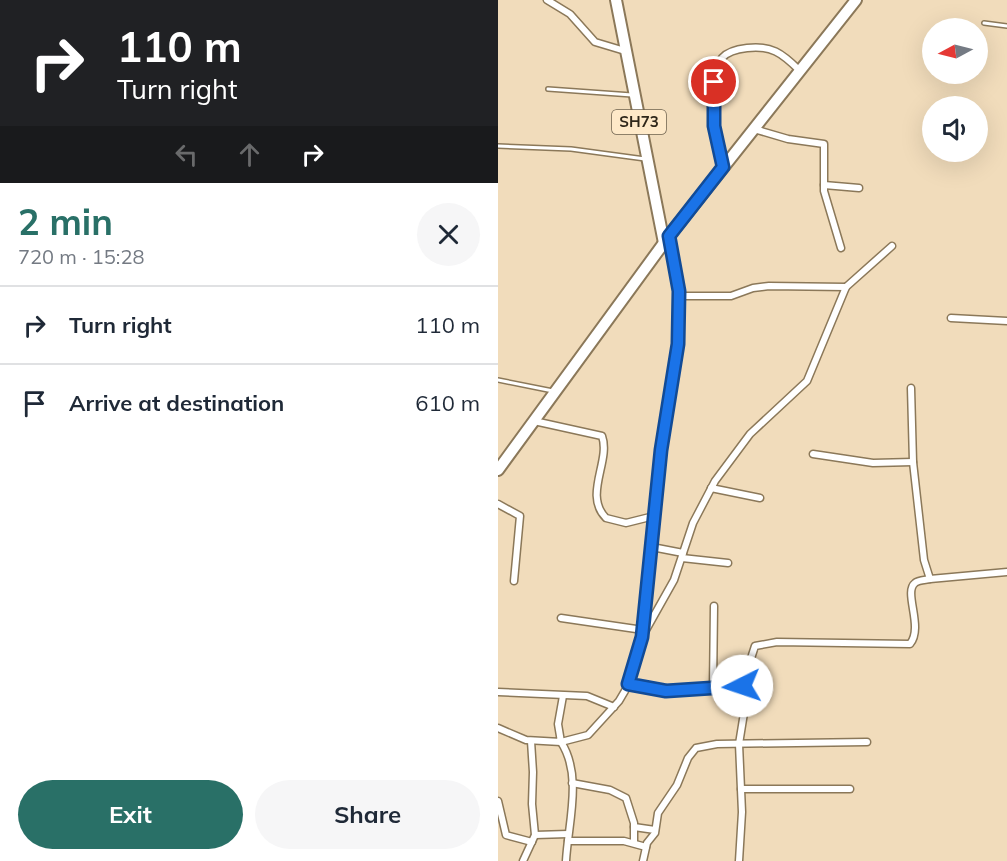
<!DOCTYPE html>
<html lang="en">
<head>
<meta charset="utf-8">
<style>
	body { margin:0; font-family:Mulish,sans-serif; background:#f6f6f7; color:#1f2937; height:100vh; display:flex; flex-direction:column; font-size:22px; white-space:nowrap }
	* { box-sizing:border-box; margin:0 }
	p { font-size:20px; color:#747a83 }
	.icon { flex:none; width:33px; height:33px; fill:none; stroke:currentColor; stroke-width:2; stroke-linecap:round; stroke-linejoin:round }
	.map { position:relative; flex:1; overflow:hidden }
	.sheet { display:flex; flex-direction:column; background:#fff; width:498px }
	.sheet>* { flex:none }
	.hud { background:#202124; color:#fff; overflow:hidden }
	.needle { width:39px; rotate:263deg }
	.buttons { position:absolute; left:424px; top:18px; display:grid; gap:12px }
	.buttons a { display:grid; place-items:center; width:66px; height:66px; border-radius:50%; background:#fff; box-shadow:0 6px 24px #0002; font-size:30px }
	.pin { position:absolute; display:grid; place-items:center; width:51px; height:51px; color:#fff; margin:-26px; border:3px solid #fff; border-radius:50%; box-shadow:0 2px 6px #0007 }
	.me { position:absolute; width:66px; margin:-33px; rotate:266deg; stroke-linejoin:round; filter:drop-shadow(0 0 4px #0008) }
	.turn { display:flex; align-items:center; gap:21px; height:126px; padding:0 18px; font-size:27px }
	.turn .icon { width:78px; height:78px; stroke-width:2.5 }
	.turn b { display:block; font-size:42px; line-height:51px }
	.lanes { display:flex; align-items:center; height:57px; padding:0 18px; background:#0003; justify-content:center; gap:30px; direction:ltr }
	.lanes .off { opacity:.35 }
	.round { display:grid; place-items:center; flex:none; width:63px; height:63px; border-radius:32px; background:#f6f6f7 }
	.head { display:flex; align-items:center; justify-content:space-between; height:102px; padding:0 18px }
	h1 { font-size:36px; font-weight:700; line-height:45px; color:#297067 }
	.primary-button { display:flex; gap:12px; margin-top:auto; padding:12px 18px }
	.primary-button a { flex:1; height:69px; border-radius:36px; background:#297067; color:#fff; font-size:24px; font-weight:700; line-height:69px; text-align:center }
	.primary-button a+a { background:#f6f6f7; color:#1f2937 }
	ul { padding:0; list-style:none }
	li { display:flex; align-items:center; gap:18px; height:78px; padding:0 18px; border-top:2px solid #e0e1e3 }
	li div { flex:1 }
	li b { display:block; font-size:22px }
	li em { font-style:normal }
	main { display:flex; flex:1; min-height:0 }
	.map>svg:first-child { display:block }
</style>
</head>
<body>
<main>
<section class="sheet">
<div class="hud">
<div class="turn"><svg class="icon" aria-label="right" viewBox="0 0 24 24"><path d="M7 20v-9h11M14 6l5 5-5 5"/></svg><div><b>110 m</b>Turn right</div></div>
<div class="lanes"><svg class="icon off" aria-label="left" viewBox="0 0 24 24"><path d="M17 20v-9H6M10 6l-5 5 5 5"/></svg><svg class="icon off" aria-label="ahead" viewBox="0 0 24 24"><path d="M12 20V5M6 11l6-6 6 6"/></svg><svg class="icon" aria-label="right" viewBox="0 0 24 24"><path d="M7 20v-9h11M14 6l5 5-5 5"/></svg></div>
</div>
<div class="head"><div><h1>2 min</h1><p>720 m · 15:28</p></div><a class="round"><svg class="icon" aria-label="close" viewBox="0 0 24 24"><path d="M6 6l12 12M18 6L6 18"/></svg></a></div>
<ul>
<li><svg class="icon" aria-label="right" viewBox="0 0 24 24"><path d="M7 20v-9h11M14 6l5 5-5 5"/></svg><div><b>Turn right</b></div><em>110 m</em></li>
<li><svg class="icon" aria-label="arrive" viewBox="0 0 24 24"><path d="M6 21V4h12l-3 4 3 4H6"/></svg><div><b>Arrive at destination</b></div><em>610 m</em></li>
</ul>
<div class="primary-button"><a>Exit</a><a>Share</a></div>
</section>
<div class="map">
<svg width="509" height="861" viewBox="0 0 509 861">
	<rect width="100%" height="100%" fill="#f1dcbb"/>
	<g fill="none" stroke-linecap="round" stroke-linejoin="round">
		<g stroke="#8b7859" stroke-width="6">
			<g id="service">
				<path d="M486,23L509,26"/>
				<path d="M50,89L134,95"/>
				<path d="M0,146L73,149L147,159"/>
				<path d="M0,380L55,391"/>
			</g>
		</g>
		<g stroke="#8b7859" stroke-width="9">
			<g id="minor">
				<path d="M49,0L72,14L97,42L127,51"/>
				<path d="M256,129L290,139L326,144V191L343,248"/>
				<path d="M225,167C219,141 204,81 224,58C230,51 240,49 249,48C273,45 284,53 301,70"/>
				<path d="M326,185L361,188"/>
				<path d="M181,296H233L255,288L271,286L348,287"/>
				<path d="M453,318L509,321"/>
				<path d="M413,388L415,462L426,560L432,579L509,572"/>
				<path d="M36,421L104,436C113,461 85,495 108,518L128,523L156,516"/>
				<path d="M315,454L375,463L415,462"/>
				<path d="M213,488L262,498"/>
				<path d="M0,504L22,516L16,581"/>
				<path d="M154,547L185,553"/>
				<path d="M184,558L230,563"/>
				<path d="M63,618L145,630"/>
				<path d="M144,634L161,465L181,326V291L171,237"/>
				<path d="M131,684L161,691L244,686"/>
				<path d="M215,688L216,606"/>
				<path d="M0,692L89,696L116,707"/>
				<path d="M0,728L28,740L63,742L60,724L65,696"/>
				<path d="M74,783L112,790L128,798L136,823V842"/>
				<path d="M243,789H352"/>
				<path d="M0,801L8,835L34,842"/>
				<path d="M136,827L157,830"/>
				<path d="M37,835L70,834"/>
				<path d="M70,841H126L148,847"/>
				<path d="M25,861L37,835L34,804L35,772L33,741"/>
				<path d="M68,861C70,823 85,776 63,742L90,735L121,701L131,684L144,637L176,580L195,523L217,481L252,434L309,381L348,287L394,246"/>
				<path d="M145,861L149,843L157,833L160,813L179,785L190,758L198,748L219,744L369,742"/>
				<path d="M241,861L244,812L241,744L246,713L244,686L257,646L279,642L412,644C426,627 405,592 417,583C420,580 428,580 432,579"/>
			</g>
		</g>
		<g stroke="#8b7859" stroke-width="14">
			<g id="primary">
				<path d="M118,0L166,243"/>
				<path d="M0,470L171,236L358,0"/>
			</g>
		</g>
		<use href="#service" stroke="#fff" stroke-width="3"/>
		<use href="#minor" stroke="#fff" stroke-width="6"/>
		<use href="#primary" stroke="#fff" stroke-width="10"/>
	</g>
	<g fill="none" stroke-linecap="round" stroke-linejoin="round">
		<g stroke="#114b97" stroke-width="15">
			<path id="route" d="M216,82V126L225,167L171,236L181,291L180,344L163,450L144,637L130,684L168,691L244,686"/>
		</g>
		<use href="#route" stroke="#1a73e8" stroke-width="10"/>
	</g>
	<g text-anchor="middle" stroke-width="4.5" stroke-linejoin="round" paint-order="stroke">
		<rect fill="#fee9c8" stroke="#6d614e" stroke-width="1.5" x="114" y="110" width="54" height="24" rx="4.5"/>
		<g font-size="15" font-weight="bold" fill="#2f271a">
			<text x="141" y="127">SH73</text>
		</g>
	</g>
</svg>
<div class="buttons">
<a><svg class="needle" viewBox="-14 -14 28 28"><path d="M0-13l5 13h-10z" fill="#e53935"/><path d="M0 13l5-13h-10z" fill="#747a83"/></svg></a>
<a><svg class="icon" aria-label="sound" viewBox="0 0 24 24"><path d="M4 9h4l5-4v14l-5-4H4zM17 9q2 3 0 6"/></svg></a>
</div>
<div class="pin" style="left:216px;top:82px;background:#d93025"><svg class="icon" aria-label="arrive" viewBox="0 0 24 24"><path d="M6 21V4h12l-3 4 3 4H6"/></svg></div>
<svg class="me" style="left:244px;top:686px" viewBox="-20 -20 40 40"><circle r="19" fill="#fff"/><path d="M0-13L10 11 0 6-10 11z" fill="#1a73e8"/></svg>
</div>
</main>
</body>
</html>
